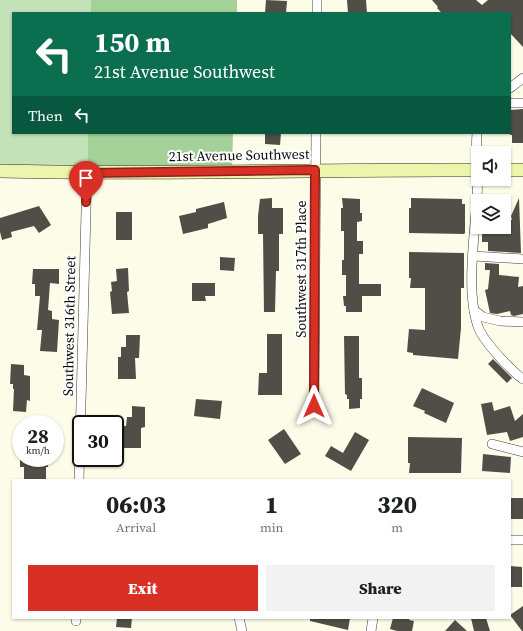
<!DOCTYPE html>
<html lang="en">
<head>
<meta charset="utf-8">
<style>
	body { margin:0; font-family:"Source Serif 4",serif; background:#f2f2f2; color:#202124; height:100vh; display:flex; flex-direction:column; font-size:15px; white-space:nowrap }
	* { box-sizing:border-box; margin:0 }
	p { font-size:13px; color:#757577 }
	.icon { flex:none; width:22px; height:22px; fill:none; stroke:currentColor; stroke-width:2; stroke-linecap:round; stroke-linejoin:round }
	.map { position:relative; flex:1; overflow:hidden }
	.drawer { position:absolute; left:12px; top:479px; width:499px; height:140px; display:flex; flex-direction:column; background:#fff; border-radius:0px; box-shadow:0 1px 3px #0004 }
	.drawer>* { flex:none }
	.hud { position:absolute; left:12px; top:12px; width:499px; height:122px; border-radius:0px; box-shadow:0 1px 3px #0004; background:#0b6e4f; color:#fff; overflow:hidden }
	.fabs { position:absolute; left:471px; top:146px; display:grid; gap:8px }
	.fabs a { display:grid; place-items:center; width:40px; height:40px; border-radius:0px; background:#fff; box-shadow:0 1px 3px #0004; font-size:20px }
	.speed { position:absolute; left:12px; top:415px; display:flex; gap:8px; font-size:20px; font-weight:700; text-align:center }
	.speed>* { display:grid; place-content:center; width:52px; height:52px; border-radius:50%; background:#fff; box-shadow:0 1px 3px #0004; line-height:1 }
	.speed small { font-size:10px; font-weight:400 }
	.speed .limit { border:2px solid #111; border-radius:6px; background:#fff; color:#111 }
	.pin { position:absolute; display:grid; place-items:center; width:34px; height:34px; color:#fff; margin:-41px -17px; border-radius:50% 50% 50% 0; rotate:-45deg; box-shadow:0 0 4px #0007 }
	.pin .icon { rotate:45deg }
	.me { position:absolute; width:44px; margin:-22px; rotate:0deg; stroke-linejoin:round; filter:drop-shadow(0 0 3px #0008) }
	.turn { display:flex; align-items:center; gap:14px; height:84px; padding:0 16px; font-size:18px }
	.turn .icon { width:52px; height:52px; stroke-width:2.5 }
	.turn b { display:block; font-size:28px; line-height:34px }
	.then { display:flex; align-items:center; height:38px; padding:0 16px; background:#0003; gap:8px; font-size:15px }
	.eta { display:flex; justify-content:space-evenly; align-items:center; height:68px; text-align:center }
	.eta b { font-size:24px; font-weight:800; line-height:28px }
	.action { display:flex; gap:8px; margin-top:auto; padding:8px 16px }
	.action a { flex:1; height:46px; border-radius:0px; background:#d93025; color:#fff; font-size:16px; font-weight:800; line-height:46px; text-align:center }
	.action a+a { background:#f2f2f2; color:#202124 }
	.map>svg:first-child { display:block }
</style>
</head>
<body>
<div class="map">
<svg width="523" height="631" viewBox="0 0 523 631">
	<rect width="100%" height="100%" fill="#fcfce9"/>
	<path fill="#c3e2b7" d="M0,0H91V13H13V133H88L87,173L0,171Z"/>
	<g fill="#a4d198">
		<rect x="91" y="0" width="146" height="13"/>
		<path d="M88,133H233L232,171L87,173Z"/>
	</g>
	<g fill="#514d47">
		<path d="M266,0L287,1L286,13H265Z"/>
		<path d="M347,0H366L367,13H348Z"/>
		<path d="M432,0H476L482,5L488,0H523V47L510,33V13H442L437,8L438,7Z"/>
		<path d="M523,109V143H512V135H510V110Z"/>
		<path d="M265,133H281L280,145L265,144Z"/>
		<path d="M272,198V208H283V234H279V271H276L275,312H264L263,234H258V216L260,199Z"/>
		<path d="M342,198L360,199V213H362V221L357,222V241H363V254H359V284H381V296H362V312H346V306H344L343,296H346V275H342V260H344V231H341V208H343Z"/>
		<path d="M411,198L462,199V204H465V233L464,234L409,233V208H411Z"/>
		<path d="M519,198L521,253L488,251V242H482V227H504V219L512,220L511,216Z"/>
		<path d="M224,202L227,218L208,224V228L183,234L179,216L196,212V209Z"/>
		<path d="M39,206L51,225L39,233L34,226L11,232L12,237L2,240L0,232V218Z"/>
		<rect x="116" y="212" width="16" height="28"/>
		<path d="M409,252L464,253V288H461V328L458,359L413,355V353L407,352L409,329L425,330V288H410L411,278H409Z"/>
		<path d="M220,257L235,258L234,271L220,270Z"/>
		<path d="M485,263L499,264V275L519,277L518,287L523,286V314L514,316L511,315L510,311L497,314L490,313L485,290L488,289L490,270H485Z"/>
		<path d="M128,268L129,291L127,292L129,313L112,314L110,292L112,291L111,282L117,281L116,269Z"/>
		<path d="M33,269H59V284L50,283L48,310L52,311V319L59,320L57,352L40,351L42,330H37L40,296H35V284H32Z"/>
		<path d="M192,283H215V296H205L206,301H192Z"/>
		<path d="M267,334H282V395H258L259,373H267Z"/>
		<path d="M126,335H140L139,358H135L136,379H118V357H121V347H126Z"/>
		<path d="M344,336H359V378H362V399H360V408L349,409V399H347V395L345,394Z"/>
		<path d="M493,359L512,378L507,383L488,364Z"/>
		<path d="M11,364L24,365V375L30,376V401L27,400L26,412L13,411L14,389H13V384H10Z"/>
		<path d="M422,388L454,403L446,423L424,413L425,411L413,406Z"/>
		<path d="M196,399L222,401L220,419L194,416Z"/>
		<path d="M492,402L494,411L510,406L515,421L523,414V437L510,441L507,432L487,435L481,404Z"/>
		<path d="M132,406L145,407V427L141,428V448H123V426H126L127,417H132Z"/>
		<path d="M284,429L301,454L285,464L268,440Z"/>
		<path d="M355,432L369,440L351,471L325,456L331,446L343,453Z"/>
		<path d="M408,437L462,438L461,473H409L410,463H408Z"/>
		<path d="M483,454L511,457L510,473L482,471Z"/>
		<path d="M20,458H48V467H46V480H24V467H20Z"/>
		<rect x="510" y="498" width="13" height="21"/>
		<path d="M510,566L522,567V587H510Z"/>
		<path d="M523,606V631H522L510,615Z"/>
		<path d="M117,618H132L131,628L116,627Z"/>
		<path d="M310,618H350L348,630L310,621Z"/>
		<path d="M393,618H410L409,620L414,621L412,631H397L390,629Z"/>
		<path d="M471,618H486L490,631H474Z"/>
		<path d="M455,620L467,631H445Z"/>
	</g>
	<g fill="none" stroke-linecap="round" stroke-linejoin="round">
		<g stroke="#3d3d3d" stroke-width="10">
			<g id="minor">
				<path d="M317,13V0"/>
				<path d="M510,88L523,78"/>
				<path d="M513,103H523"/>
				<path d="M477,133C475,154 479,175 477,197C475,235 465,294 479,329C484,341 496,353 505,363C511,368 516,375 523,379"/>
				<path d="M473,256L523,259"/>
				<path d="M474,310L483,317L500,321L523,322"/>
				<path d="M314,406L316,133"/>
				<path d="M492,444L523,452"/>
				<path d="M79,480L87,173"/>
				<path d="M510,540H523"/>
				<path d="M239,618L242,631"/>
				<path d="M76,621V618"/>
				<path d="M371,631L373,618"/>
			</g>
		</g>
		<g stroke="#2c2c2c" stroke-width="14">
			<g id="secondary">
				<path d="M504,170H523"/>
				<path d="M0,171C159,175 319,169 478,170"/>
			</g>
		</g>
		<use href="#minor" stroke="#fff" stroke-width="9"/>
		<use href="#secondary" stroke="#ecf5ab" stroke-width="13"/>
	</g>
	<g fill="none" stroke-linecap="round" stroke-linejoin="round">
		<g stroke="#8d1f18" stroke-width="10">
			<path id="route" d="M86,202L87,173L315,170L314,406"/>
		</g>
		<use href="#route" stroke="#d93025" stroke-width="7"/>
	</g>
	<g text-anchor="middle" stroke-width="4" stroke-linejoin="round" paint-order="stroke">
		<g font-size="14" fill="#0a0a0a" stroke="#fff">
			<text transform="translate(239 155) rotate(-1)" y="5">21st Avenue Southwest</text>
			<text transform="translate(301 269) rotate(-90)" y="5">Southwest 317th Place</text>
			<text transform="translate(69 326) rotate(-89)" y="5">Southwest 316th Street</text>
		</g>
	</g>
</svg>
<div class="fabs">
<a><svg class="icon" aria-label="sound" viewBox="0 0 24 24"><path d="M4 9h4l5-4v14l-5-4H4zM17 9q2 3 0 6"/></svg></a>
<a><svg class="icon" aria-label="layers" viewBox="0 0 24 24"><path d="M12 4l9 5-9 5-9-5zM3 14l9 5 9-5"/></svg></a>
</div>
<div class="speed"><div>28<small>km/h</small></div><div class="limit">30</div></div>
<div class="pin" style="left:86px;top:202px;background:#d93025"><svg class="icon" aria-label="arrive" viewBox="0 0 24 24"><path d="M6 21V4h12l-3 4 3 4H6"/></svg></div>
<svg class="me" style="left:314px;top:406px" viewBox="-20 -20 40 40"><path d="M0-17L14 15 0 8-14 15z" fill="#d93025" stroke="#fff" stroke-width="4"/></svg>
<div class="hud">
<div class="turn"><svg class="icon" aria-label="left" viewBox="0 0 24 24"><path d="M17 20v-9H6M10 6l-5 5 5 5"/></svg><div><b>150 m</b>21st Avenue Southwest</div></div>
<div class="then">Then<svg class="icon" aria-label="left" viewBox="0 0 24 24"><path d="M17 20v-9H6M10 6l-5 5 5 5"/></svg></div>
</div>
<section class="drawer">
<div class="eta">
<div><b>06:03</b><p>Arrival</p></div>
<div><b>1</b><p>min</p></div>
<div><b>320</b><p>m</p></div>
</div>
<div class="action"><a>Exit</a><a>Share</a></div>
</section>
</div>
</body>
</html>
